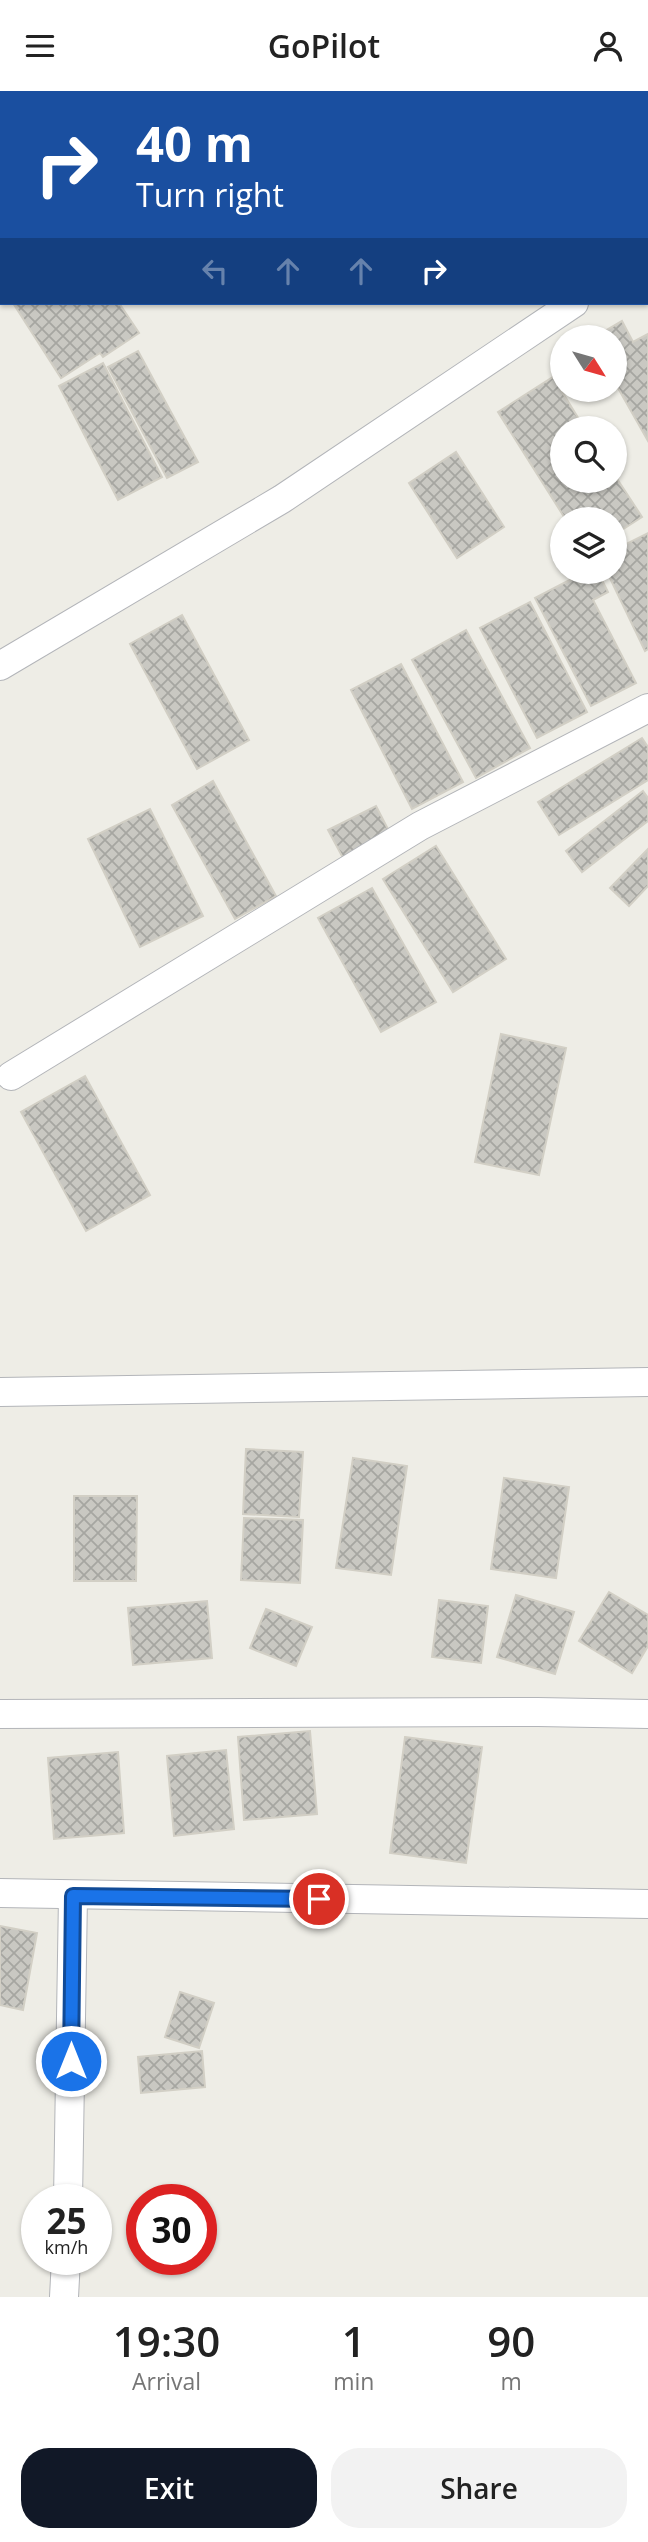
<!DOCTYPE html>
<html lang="en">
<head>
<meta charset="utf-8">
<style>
	body { margin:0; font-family:"Open Sans",sans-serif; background:#f2f2f2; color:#222; height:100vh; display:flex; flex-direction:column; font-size:26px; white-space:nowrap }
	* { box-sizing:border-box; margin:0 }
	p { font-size:23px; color:#767676 }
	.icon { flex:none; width:38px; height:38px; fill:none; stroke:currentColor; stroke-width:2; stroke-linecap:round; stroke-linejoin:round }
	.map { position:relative; height:2206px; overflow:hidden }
	.side { display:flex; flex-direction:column; background:#fff; flex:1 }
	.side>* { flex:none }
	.banner { position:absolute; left:0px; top:0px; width:649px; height:214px; box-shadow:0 2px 5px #0004; background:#1a4fa0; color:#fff; overflow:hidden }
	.needle { width:46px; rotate:127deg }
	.buttons { position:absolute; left:550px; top:234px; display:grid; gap:14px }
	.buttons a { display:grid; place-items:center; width:77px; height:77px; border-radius:50%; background:#fff; box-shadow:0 2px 5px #0004; font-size:35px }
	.speed { position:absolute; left:21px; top:2093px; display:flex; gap:14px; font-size:35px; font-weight:700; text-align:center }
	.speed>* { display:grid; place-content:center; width:91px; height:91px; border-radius:50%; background:#fff; box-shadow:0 2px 5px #0004; line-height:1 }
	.speed small { font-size:18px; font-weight:400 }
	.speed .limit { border:10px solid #d22; background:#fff; color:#111 }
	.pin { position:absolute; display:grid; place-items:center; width:60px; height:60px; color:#fff; margin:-30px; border:4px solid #fff; border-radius:50%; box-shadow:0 2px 7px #0007 }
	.me { position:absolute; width:77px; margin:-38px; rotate:0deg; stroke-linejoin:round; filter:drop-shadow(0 0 5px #0008) }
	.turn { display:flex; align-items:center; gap:24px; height:147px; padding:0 21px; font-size:32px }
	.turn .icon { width:91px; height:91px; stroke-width:2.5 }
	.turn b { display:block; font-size:49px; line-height:60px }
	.lanes { display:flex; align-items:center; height:66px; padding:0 21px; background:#0003; justify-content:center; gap:35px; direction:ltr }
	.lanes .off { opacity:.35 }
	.eta { display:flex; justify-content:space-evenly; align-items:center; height:119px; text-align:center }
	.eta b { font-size:42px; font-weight:600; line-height:49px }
	.action { display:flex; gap:14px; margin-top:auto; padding:14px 21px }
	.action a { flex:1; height:80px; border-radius:28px; background:#111827; color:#fff; font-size:28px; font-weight:600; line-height:80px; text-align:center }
	.action a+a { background:#f2f2f2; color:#222 }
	header { display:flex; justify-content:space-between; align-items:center; height:91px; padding:0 21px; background:#fff; font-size:32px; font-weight:600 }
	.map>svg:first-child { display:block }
</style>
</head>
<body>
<header><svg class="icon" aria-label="menu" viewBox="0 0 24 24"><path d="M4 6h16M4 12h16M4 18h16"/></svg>GoPilot<svg class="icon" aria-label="person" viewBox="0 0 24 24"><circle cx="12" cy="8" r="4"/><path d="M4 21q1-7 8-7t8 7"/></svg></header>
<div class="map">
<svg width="648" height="2206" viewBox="0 0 648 2206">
	<defs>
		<pattern id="building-cross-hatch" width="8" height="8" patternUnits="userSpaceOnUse" patternTransform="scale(1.75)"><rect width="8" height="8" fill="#c9c8c2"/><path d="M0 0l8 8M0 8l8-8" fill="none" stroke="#a6a6a1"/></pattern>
	</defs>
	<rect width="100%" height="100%" fill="#eeede6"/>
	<g fill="url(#building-cross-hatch)" stroke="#d2cfc5" stroke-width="2">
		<path d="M497,0H533L529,2Z"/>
		<path d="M2,94V168L0,169V95Z"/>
		<path d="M13,212H119L139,242L103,266L100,262L61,287Z"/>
		<path d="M622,230L633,251L648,243V350L614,290V247H593Z"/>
		<path d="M138,260L198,371L167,387L108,276Z"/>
		<path d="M103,272L162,386L118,409L59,295Z"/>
		<path d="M553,286L585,338H562V390H614V383L642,426L614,444V429H566L498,321Z"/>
		<path d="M456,361L504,436L457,467L409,392Z"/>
		<path d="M648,442V558L645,560L607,481H614V459Z"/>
		<path d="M585,481H598L608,501L593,509L636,592L591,615L535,507Z"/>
		<path d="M530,511L587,621L537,647L480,537Z"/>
		<path d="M182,524L249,649L197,678L130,553Z"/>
		<path d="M466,539L530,657L476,687L412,569Z"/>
		<path d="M401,573L463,691L412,718L351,599Z"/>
		<path d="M642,647L648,656V689L559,744L538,711Z"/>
		<path d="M213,690L276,805L235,828L172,714Z"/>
		<path d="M643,700L648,707V730L582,781L566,760Z"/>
		<path d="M376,715L390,742L343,767L328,739Z"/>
		<path d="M150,718L203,825L140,856L88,748Z"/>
		<path d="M436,755L506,868L453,901L383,788Z"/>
		<path d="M648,758V795L629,815L610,797Z"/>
		<path d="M372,797L436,911L381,941L318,827Z"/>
		<path d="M501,943L566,957L539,1084L475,1071Z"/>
		<path d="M85,985L150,1104L86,1140L21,1021Z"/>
		<path d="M246,1358L303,1361L299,1426L243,1423Z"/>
		<path d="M353,1367L407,1375L391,1484L336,1477Z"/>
		<path d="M504,1387L569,1396L556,1487L491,1478Z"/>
		<path d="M74,1405H137L136,1490H74Z"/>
		<path d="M244,1427L303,1429L300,1492L241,1489Z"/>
		<path d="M609,1501L648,1524V1555L632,1582L579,1550Z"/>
		<path d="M516,1504L574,1521L555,1583L497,1566Z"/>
		<path d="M439,1509L488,1515L481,1572L432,1566Z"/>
		<path d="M207,1510L212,1567L133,1574L128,1517Z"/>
		<path d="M266,1518L312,1536L296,1575L250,1557Z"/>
		<path d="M310,1640L317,1723L244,1729L238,1646Z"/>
		<path d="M405,1646L482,1656L466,1772L390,1762Z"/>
		<path d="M226,1659L234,1738L174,1745L167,1665Z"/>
		<path d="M118,1661L124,1742L54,1748L48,1667Z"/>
		<path d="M0,1835L37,1842L23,1919L0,1914Z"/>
		<path d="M180,1901L214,1912L199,1957L165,1946Z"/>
		<path d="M202,1960L205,1996L141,2002L138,1966Z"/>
	</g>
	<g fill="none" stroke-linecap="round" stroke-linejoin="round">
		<g stroke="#b3b5b9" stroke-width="30">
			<g id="street">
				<path d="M28,0V2"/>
				<path d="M0,42L2,41"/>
				<path d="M648,162V161"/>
				<path d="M0,575L282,408L574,212"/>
				<path d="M11,985L420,735L648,617"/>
				<path d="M0,1301L648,1291"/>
				<path d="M0,1623L538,1621L648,1623"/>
				<path d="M0,1802L648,1813"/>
				<path d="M68,2109L73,1805"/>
				<path d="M64,2206L66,2168"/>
			</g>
		</g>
		<use href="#street" stroke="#fff" stroke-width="28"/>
	</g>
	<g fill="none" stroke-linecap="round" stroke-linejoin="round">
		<g stroke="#114b97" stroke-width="18">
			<path id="route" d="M71,1970L73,1805L319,1808"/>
		</g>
		<use href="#route" stroke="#1a73e8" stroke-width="12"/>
	</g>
</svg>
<div class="buttons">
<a><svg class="needle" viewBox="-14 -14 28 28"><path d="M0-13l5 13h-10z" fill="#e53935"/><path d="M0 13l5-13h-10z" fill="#767676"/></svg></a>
<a><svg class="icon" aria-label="search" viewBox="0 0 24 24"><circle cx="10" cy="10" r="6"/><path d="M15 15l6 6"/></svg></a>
<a><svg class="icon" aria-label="layers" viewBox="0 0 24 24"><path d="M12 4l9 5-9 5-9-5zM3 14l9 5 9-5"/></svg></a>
</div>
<div class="speed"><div>25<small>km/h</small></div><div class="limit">30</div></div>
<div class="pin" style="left:319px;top:1808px;background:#d93025"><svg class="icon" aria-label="arrive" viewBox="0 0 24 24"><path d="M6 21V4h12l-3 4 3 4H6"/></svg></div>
<svg class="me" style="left:71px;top:1970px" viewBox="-20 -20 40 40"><circle r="17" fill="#1a73e8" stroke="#fff" stroke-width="3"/><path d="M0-11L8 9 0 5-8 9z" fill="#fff"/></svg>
<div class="banner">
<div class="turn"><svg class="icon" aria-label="right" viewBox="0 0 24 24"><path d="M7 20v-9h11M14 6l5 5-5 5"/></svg><div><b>40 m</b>Turn right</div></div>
<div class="lanes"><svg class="icon off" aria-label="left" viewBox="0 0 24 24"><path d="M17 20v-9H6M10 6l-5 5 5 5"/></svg><svg class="icon off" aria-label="ahead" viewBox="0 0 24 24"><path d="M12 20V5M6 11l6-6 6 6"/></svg><svg class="icon off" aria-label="ahead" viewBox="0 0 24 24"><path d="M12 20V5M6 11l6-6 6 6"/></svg><svg class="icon" aria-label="right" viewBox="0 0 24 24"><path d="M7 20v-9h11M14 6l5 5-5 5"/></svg></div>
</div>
</div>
<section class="side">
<div class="eta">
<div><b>19:30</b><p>Arrival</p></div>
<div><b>1</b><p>min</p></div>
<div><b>90</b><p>m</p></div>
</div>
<div class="action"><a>Exit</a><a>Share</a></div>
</section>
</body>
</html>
